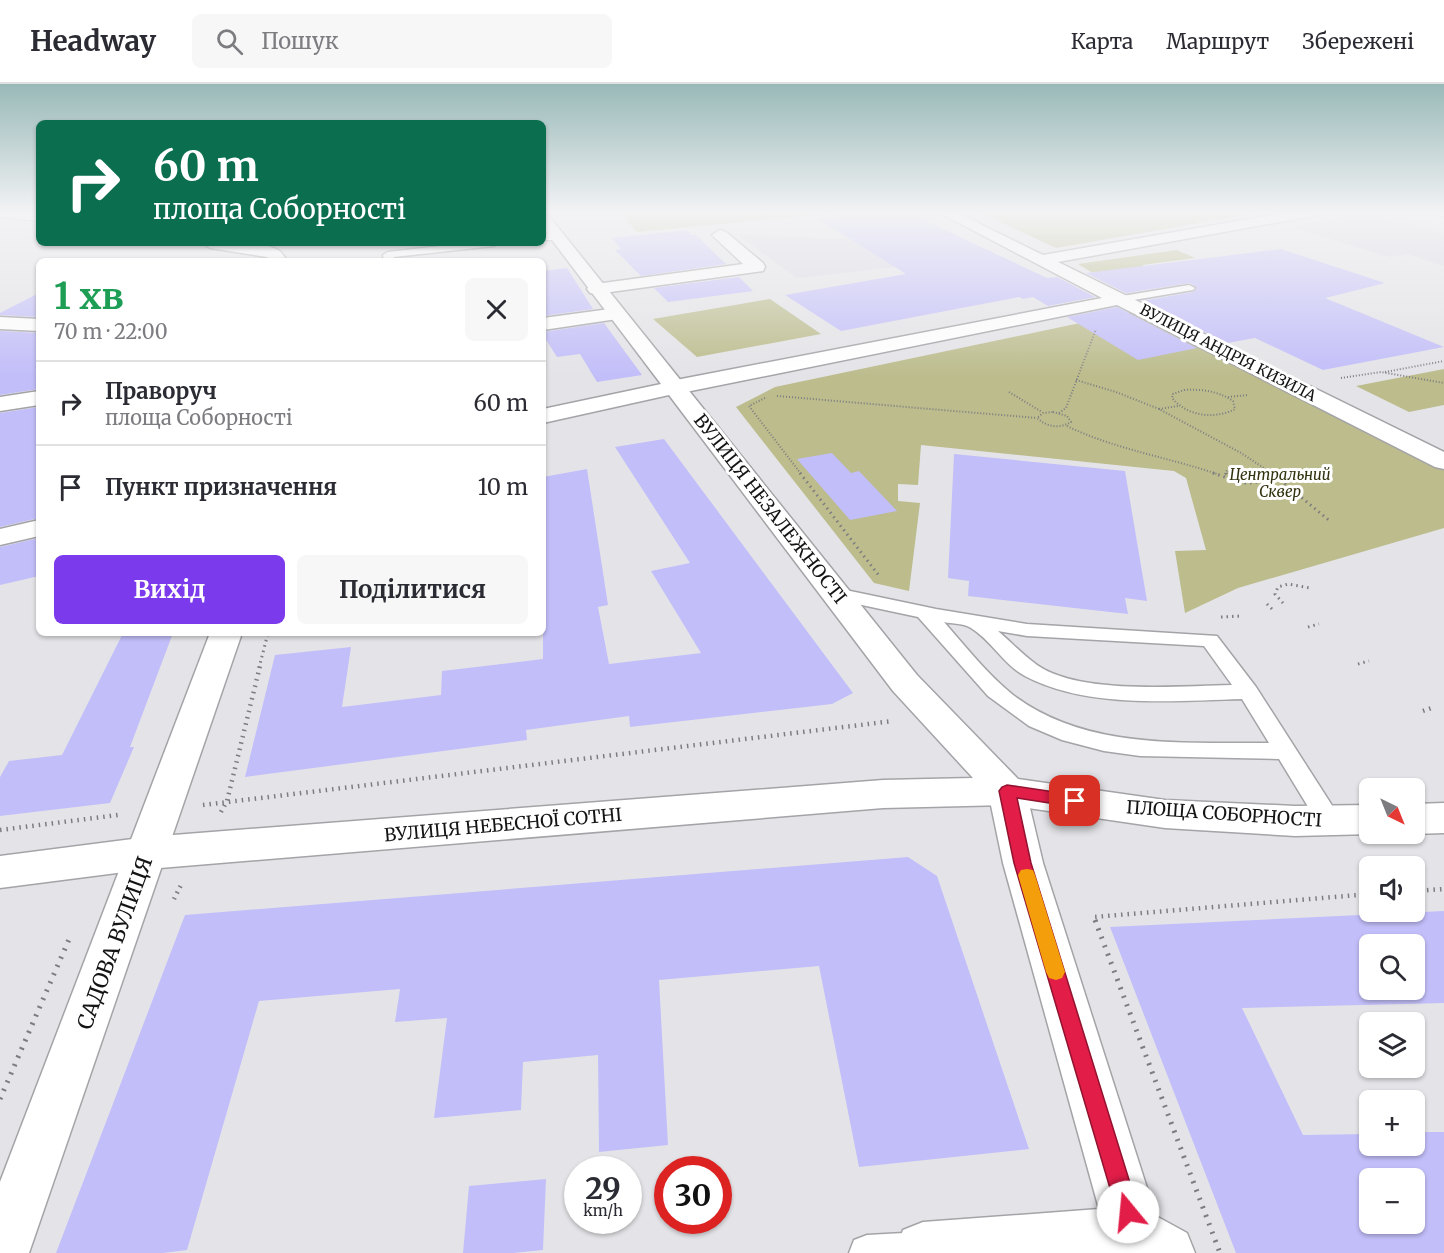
<!DOCTYPE html>
<html lang="uk">
<head>
<meta charset="utf-8">
<style>
	body { margin:0; font-family:Merriweather,serif; background:#f7f7f7; color:#2b2b33; height:100vh; display:flex; flex-direction:column; font-size:22px; white-space:nowrap }
	* { box-sizing:border-box; margin:0 }
	p { font-size:20px; color:#7c7c81 }
	.icon { flex:none; width:33px; height:33px; fill:none; stroke:currentColor; stroke-width:2; stroke-linecap:round; stroke-linejoin:round }
	.map { position:relative; flex:1; overflow:hidden }
	.drawer { position:absolute; left:36px; top:174px; width:510px; height:378px; display:flex; flex-direction:column; background:#fff; border-radius:9px; box-shadow:0 2px 4px #0004 }
	.drawer>* { flex:none }
	.guide { position:absolute; left:36px; top:36px; width:510px; height:126px; border-radius:9px; box-shadow:0 2px 4px #0004; background:#0b6e4f; color:#fff; overflow:hidden }
	.needle { width:39px; rotate:137deg }
	.buttons { position:absolute; left:1359px; top:694px; display:grid; gap:12px }
	.buttons a { display:grid; place-items:center; width:66px; height:66px; border-radius:9px; background:#fff; box-shadow:0 2px 4px #0004; font-size:30px }
	.speed { position:absolute; left:564px; top:1072px; display:flex; gap:12px; font-size:30px; font-weight:700; text-align:center }
	.speed>* { display:grid; place-content:center; width:78px; height:78px; border-radius:50%; background:#fff; box-shadow:0 2px 4px #0004; line-height:1 }
	.speed small { font-size:15px; font-weight:400 }
	.speed .limit { border:9px solid #d22; background:#fff; color:#111 }
	.pin { position:absolute; display:grid; place-items:center; width:51px; height:51px; color:#fff; margin:-26px; border-radius:12px; box-shadow:0 3px 9px #0006 }
	.me { position:absolute; width:66px; margin:-33px; rotate:343deg; stroke-linejoin:round; filter:drop-shadow(0 0 4px #0008) }
	.turn { display:flex; align-items:center; gap:21px; height:126px; padding:0 18px; font-size:27px }
	.turn .icon { width:78px; height:78px; stroke-width:2.5 }
	.turn b { display:block; font-size:42px; line-height:51px }
	.round { display:grid; place-items:center; flex:none; width:63px; height:63px; border-radius:9px; background:#f7f7f7 }
	.head { display:flex; align-items:center; justify-content:space-between; height:102px; padding:0 18px }
	h1 { font-size:36px; font-weight:700; line-height:45px; color:#1e9e55 }
	.cta { display:flex; gap:12px; margin-top:auto; padding:12px 18px }
	.cta a { flex:1; height:69px; border-radius:9px; background:#7c3aed; color:#fff; font-size:24px; font-weight:700; line-height:69px; text-align:center }
	.cta a+a { background:#f7f7f7; color:#2b2b33 }
	ul { padding:0; list-style:none }
	li { display:flex; align-items:center; gap:18px; height:84px; padding:0 18px; border-top:2px solid #e1e1e2 }
	li div { flex:1 }
	li b { display:block; font-size:22px }
	li em { font-style:normal }
	header { display:flex; align-items:center; gap:36px; box-sizing:border-box; height:84px; padding:0 30px; background:#fff; border-bottom:2px solid #e1e1e2 }
	header strong { font-size:28px }
	nav { display:flex; gap:33px; margin-inline-start:auto; font-size:21px }
	.search { width:420px; height:54px; background:#f7f7f7; display:flex; align-items:center; gap:15px; box-sizing:border-box; padding:0 21px; border-radius:9px; color:#7c7c81; font-size:22px }
	.map>svg:first-child { display:block }
</style>
</head>
<body>
<header>
<strong>Headway</strong>
<div class="search"><svg class="icon" aria-label="search" viewBox="0 0 24 24"><circle cx="10" cy="10" r="6"/><path d="M15 15l6 6"/></svg>Пошук</div>
<nav><a>Карта</a><a>Маршрут</a><a>Збережені</a></nav>
</header>
<div class="map">
<svg width="1444" height="1169" viewBox="0 0 1444 1169">
	<rect width="100%" height="100%" fill="#e4e4e8"/>
	<g fill="#d7d7e2">
		<path d="M1363,129L1444,149V182L1407,170L1389,173L1291,143Z"/>
		<path d="M912,146L913,181L797,194L736,150L836,155Z"/>
	</g>
	<g fill="#bcbc8d">
		<path d="M620,129H840L637,148Z"/>
		<path d="M980,129H1257L1056,164Z"/>
		<path d="M1177,166L1195,174L1142,181L1157,188L1096,191L1078,180Z"/>
		<path d="M770,215L821,250L697,273L653,235Z"/>
		<path d="M1137,227L1444,382V444L1238,504L1185,529L1175,467L1206,466L1186,394L1174,387L921,361L918,401L898,400V417L920,419L909,507L874,499L736,323L775,303Z"/>
		<path d="M1444,285V321L1409,328L1356,302Z"/>
	</g>
	<g fill="#c2bef9" fill-rule="evenodd">
		<path d="M879,129H909L1047,194L1057,193L1095,213L1048,222L1033,213L1023,215L1019,213L841,247L785,211L906,190L818,135Z"/>
		<path d="M687,146L692,151H696L726,180L641,192L615,166L621,165L612,154Z"/>
		<path d="M1281,165L1385,199L1325,214L1444,263L1323,286L1255,254L1227,259L1142,217L1193,208L1197,204L1190,199L1126,209L1086,189Z"/>
		<path d="M567,184L593,225L543,232V187Z"/>
		<path d="M739,193L753,207L668,218L654,204Z"/>
		<path d="M39,209V233L0,231V229Z"/>
		<path d="M1117,223L1197,264L1138,276L1067,233Z"/>
		<path d="M604,239L642,291L597,298L580,270L557,273L543,251V248Z"/>
		<path d="M0,247L39,249V305L0,311Z"/>
		<path d="M39,323V434L0,443V329Z"/>
		<path d="M664,355L853,609L832,620L630,643L629,632L526,646L527,656L245,693L275,571L351,563L342,623L441,611L442,587L543,575V393L587,385L608,521L598,523L609,580L701,569L651,487L690,479L615,363Z"/>
		<path d="M832,369L851,389L859,387L897,427L850,436L797,375Z"/>
		<path d="M954,370L1125,387L1147,517L1125,514L1128,530L968,512L969,497L948,494Z"/>
		<path d="M39,454V492L0,501V463Z"/>
		<path d="M123,549H173L130,663H134L110,719L0,732V693L9,677L62,671Z"/>
		<path d="M908,773L937,792L1029,1065L859,1083L819,882L659,896L668,1061L599,1068L598,971L523,978L521,1026L434,1034L447,934L395,938L400,905L259,917L187,1166L163,1169H56L185,831Z"/>
		<path d="M1444,827V919L1242,924L1303,1051L1370,1050V1062H1414V1048H1444V1169H1236L1110,843ZM1370,861H1414V906H1370ZM1370,1095H1414V1140H1370Z"/>
		<path d="M546,1095L543,1166L513,1169H463L469,1102Z"/>
	</g>
	<g fill="none" stroke-linecap="round" stroke-linejoin="round">
		<g stroke="#a4a3a7" stroke-width="3">
			<g id="service">
				<path d="M1436,129H1444V132L1438,131Z"/>
				<path d="M543,150H556L561,153L556,156H543Z"/>
				<path d="M467,159H499L494,162L394,173V177H384L383,171L388,168Z"/>
				<path d="M1189,201L1195,204L1193,206L1122,218L1116,215L1122,212Z"/>
				<path d="M836,504L936,525L1027,540L1217,552L1256,603L1342,737L1339,744L1330,746L1321,744L1279,675L1140,672L1104,667L1062,656L1029,642L988,612L918,533L829,514L826,510L829,506ZM944,538C952,540 964,539 971,544C991,556 1004,581 1025,592C1087,625 1174,617 1242,615L1269,659C1182,658 1086,666 1013,611C987,590 966,563 944,538ZM998,547L1027,552L1204,562L1232,601C1180,602 1080,611 1037,581C1023,571 1011,558 998,547Z"/>
				<path d="M922,1148L935,1153L940,1166L939,1169H849L854,1156L867,1151Z"/>
			</g>
		</g>
		<g stroke="#a4a3a7" stroke-width="3">
			<g id="minor">
				<path d="M0,129H39V137L5,133L0,132Z"/>
				<path d="M940,129H958L1043,171L1284,129H1314L1312,132L1307,133L1058,178L1444,368V385L1435,383L1117,221L676,310L668,308L665,303L668,298L676,296L1102,214Z"/>
				<path d="M720,146L726,148L763,179L765,183L763,187L596,210L590,209L587,205L590,201L596,200L743,180L712,151Z"/>
				<path d="M202,159C219,159 265,157 278,166C282,168 285,174 287,177H270L267,173L210,164Z"/>
				<path d="M617,224L624,226L626,230L624,234L543,246V234Z"/>
				<path d="M0,233L39,235V247L0,245Z"/>
				<path d="M39,307V321L0,327V313Z"/>
				<path d="M1007,693L1020,697L1026,707L1043,779L1156,1132L1187,1149L1195,1169H895L903,1146L923,1138L1099,1125L1003,779L988,707L994,697Z"/>
			</g>
		</g>
		<g stroke="#a4a3a7" stroke-width="3">
			<path id="tertiary" d="M210,549H242L29,1169H0V1098Z"/>
		</g>
		<g stroke="#a4a3a7" stroke-width="3">
			<g id="secondary">
				<path d="M543,130L548,131L917,591L1018,695L1165,716L1295,722L1370,721V750H1372L1295,752L1165,744L1007,721L883,724L148,785L0,804V772L148,753L883,696L973,694L893,607L669,311L543,339V325L661,300L543,144Z"/>
				<path d="M39,436V452L0,461V445Z"/>
				<path d="M1444,719V749L1414,750V720Z"/>
			</g>
		</g>
		<g stroke="#7d7d80" stroke-width="2" stroke-dasharray="1 2" stroke-linecap="butt">
			<path d="M1385,288L1444,277"/>
			<path d="M1341,294L1381,288L1444,299"/>
			<path d="M1076,296L1116,308L1159,325L1241,369L1273,390"/>
			<path d="M1184,306C1202,305 1218,307 1233,317L1235,325C1214,336 1187,332 1172,314L1173,310Z"/>
			<path d="M1009,308L1042,328"/>
			<path d="M777,312L1037,334"/>
			<path d="M1228,313L1248,311"/>
			<path d="M765,314L749,322L801,390"/>
			<path d="M1159,325L1178,322"/>
			<path d="M1053,328L1067,332L1071,338C1059,345 1047,343 1037,334L1043,329Z"/>
			<path d="M1059,329L1066,324L1096,245"/>
			<path d="M1067,342C1114,365 1167,373 1217,390"/>
			<path d="M1225,390L1227,386C1236,385 1247,385 1255,390"/>
		</g>
		<g stroke="#7d7d80" stroke-width="3" stroke-dasharray="1.5 4" stroke-linecap="butt">
			<path d="M800,389L880,493"/>
			<path d="M1213,389L1228,394"/>
			<path d="M1226,389C1231,400 1246,400 1258,398L1260,394L1252,389"/>
			<path d="M1272,389L1331,438"/>
			<path d="M1283,519L1275,510L1278,503L1288,500L1310,504"/>
			<path d="M1267,520L1274,527"/>
			<path d="M1221,533L1240,532"/>
			<path d="M1308,543L1319,540"/>
			<path d="M1358,580L1369,577"/>
			<path d="M259,584L268,549"/>
		</g>
		<g stroke="#7d7d80" stroke-width="4.5" stroke-dasharray="1.5 5" stroke-linecap="butt">
			<path d="M1423,627L1434,623"/>
			<path d="M203,721L893,637"/>
			<path d="M221,728L227,717L260,582"/>
			<path d="M0,746L118,731"/>
			<path d="M1414,807L1444,805"/>
			<path d="M174,815L181,801"/>
			<path d="M1096,838L1094,833L1370,810"/>
		</g>
		<g stroke="#7d7d80" stroke-width="5" stroke-dasharray="2 7" stroke-linecap="butt">
			<path d="M1095,836L1220,1169"/>
			<path d="M0,1015L70,853"/>
		</g>
		<use href="#service" fill="#fff" fill-rule="evenodd"/>
		<use href="#minor" fill="#fff" fill-rule="evenodd"/>
		<use href="#tertiary" fill="#fff" fill-rule="evenodd"/>
		<use href="#secondary" fill="#fff" fill-rule="evenodd"/>
	</g>
	<linearGradient id="sky" x2="0" y2="1"><stop stop-color="#99b9b8"/><stop offset="0.44" stop-color="#f3f3f5"/><stop offset="1" stop-color="#f3f3f5" stop-opacity="0"/></linearGradient>
	<rect width="1444" height="292" fill="url(#sky)"/>
	<path fill="#e11d48" stroke="#92132f" stroke-width="1.5" d="M1007,701L1075,711L1081,713L1083,717L1081,721L1075,723L1017,714L1031,779L1139,1128L1136,1136L1128,1140L1120,1136L1117,1128L1014,779L999,707L1002,703Z"/>
	<path fill="#f59e0b" d="M1027,785L1033,786L1035,791L1065,888L1062,894L1056,896L1049,894L1046,888L1018,791L1021,786Z"/>
	<g text-anchor="middle" stroke-width="6" stroke-linejoin="round" paint-order="stroke">
		<g font-size="15" fill="#141415" stroke="#fff">
			<text transform="translate(1228 269) rotate(27)" y="5">ВУЛИЦЯ АНДРІЯ КИЗИЛА</text>
		</g>
		<g font-size="15" font-style="italic" fill="#32320e" stroke="#fff">
			<text x="1280" y="396">Центральний<tspan x="1280" dy="17">Сквер</tspan></text>
		</g>
		<g font-size="18" fill="#141415" stroke="#fff">
			<text transform="translate(770 425) rotate(52)" y="6">ВУЛИЦЯ НЕЗАЛЕЖНОСТІ</text>
			<text transform="translate(1224 730) rotate(4)" y="6">ПЛОЩА СОБОРНОСТІ</text>
			<text transform="translate(503 741) rotate(-5)" y="6">ВУЛИЦЯ НЕБЕСНОЇ СОТНІ</text>
		</g>
		<g font-size="21" fill="#141415" stroke="#fff">
			<text transform="translate(115 859) rotate(-70)" y="7">САДОВА ВУЛИЦЯ</text>
		</g>
	</g>
</svg>
<div class="buttons">
<a><svg class="needle" viewBox="-14 -14 28 28"><path d="M0-13l5 13h-10z" fill="#e53935"/><path d="M0 13l5-13h-10z" fill="#7c7c81"/></svg></a>
<a><svg class="icon" aria-label="sound" viewBox="0 0 24 24"><path d="M4 9h4l5-4v14l-5-4H4zM17 9q2 3 0 6"/></svg></a>
<a><svg class="icon" aria-label="search" viewBox="0 0 24 24"><circle cx="10" cy="10" r="6"/><path d="M15 15l6 6"/></svg></a>
<a><svg class="icon" aria-label="layers" viewBox="0 0 24 24"><path d="M12 4l9 5-9 5-9-5zM3 14l9 5 9-5"/></svg></a>
<a>+</a>
<a>−</a>
</div>
<div class="speed"><div>29<small>km/h</small></div><div class="limit">30</div></div>
<div class="pin" style="left:1075px;top:717px;background:#d93025"><svg class="icon" aria-label="arrive" viewBox="0 0 24 24"><path d="M6 21V4h12l-3 4 3 4H6"/></svg></div>
<svg class="me" style="left:1128px;top:1128px" viewBox="-20 -20 40 40"><circle r="19" fill="#fff"/><path d="M0-13L10 11 0 6-10 11z" fill="#e11d48"/></svg>
<div class="guide">
<div class="turn"><svg class="icon" aria-label="right" viewBox="0 0 24 24"><path d="M7 20v-9h11M14 6l5 5-5 5"/></svg><div><b>60 m</b>площа Соборності</div></div>
</div>
<section class="drawer">
<div class="head"><div><h1>1 хв</h1><p>70 m · 22:00</p></div><a class="round"><svg class="icon" aria-label="close" viewBox="0 0 24 24"><path d="M6 6l12 12M18 6L6 18"/></svg></a></div>
<ul>
<li><svg class="icon" aria-label="right" viewBox="0 0 24 24"><path d="M7 20v-9h11M14 6l5 5-5 5"/></svg><div><b>Праворуч</b><p>площа Соборності</p></div><em>60 m</em></li>
<li><svg class="icon" aria-label="arrive" viewBox="0 0 24 24"><path d="M6 21V4h12l-3 4 3 4H6"/></svg><div><b>Пункт призначення</b></div><em>10 m</em></li>
</ul>
<div class="cta"><a>Вихід</a><a>Поділитися</a></div>
</section>
</div>
</body>
</html>
